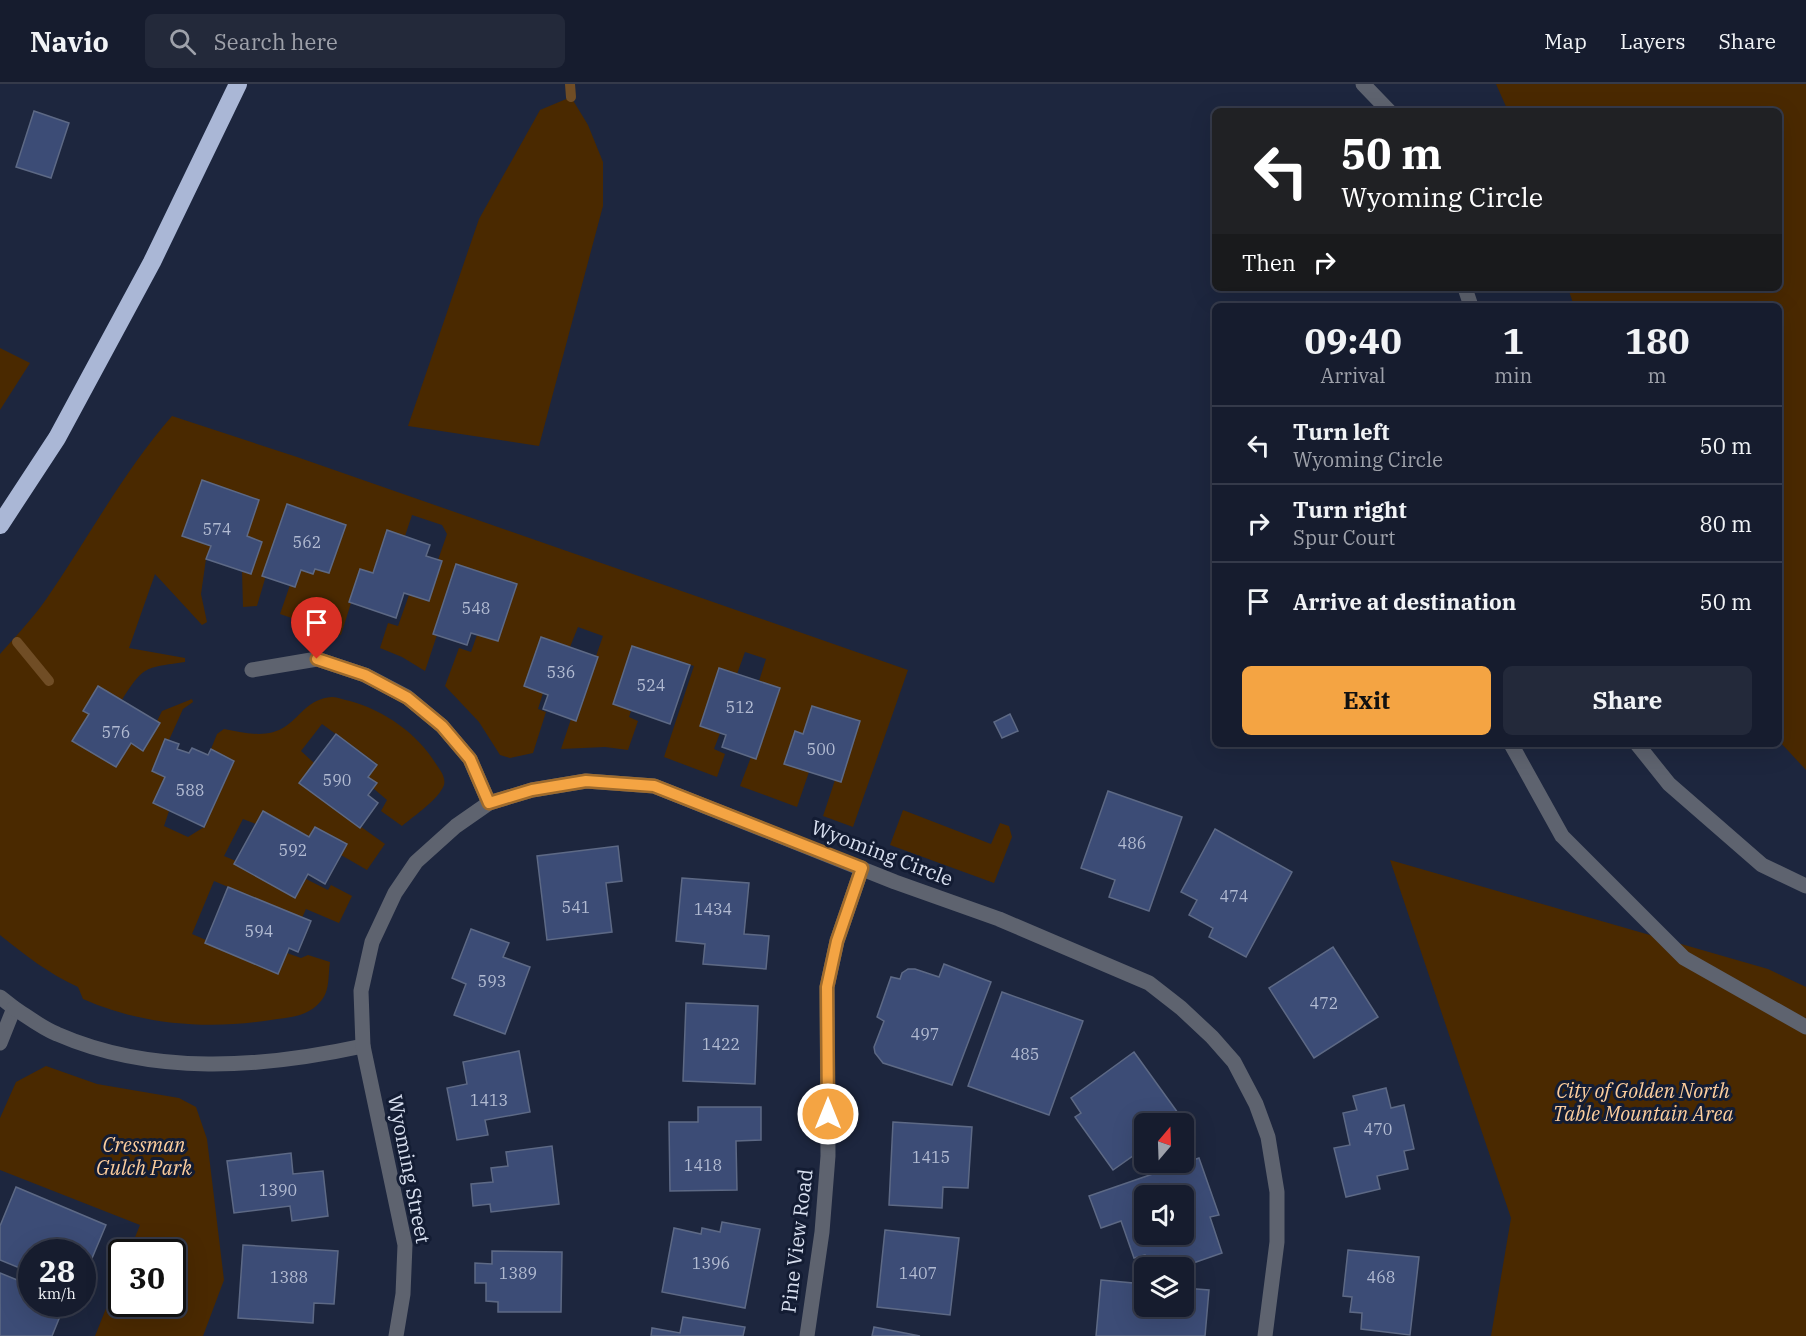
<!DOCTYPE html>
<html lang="en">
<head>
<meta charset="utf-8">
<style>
	body { margin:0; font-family:"IBM Plex Serif",serif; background:#23293a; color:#f1f3f6; height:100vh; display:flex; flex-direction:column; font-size:22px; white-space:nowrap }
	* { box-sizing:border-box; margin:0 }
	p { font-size:20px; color:#9ea1aa }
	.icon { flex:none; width:33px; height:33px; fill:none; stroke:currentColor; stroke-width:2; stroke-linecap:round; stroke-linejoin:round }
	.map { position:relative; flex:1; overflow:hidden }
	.details { position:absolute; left:1212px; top:219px; width:570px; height:444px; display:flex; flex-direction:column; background:#161c2e; border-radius:9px; box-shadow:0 6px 24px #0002,0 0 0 2px #353a4a }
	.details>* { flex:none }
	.top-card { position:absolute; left:1212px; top:24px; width:570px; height:183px; border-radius:9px; box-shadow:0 6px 24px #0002,0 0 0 2px #353a4a; background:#202124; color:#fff; overflow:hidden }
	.needle { width:39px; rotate:19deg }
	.controls { position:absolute; left:1134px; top:1029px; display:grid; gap:12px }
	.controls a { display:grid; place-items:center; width:60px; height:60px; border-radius:9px; background:#161c2e; box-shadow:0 6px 24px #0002,0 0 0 2px #353a4a; font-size:30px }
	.speed { position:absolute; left:18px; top:1155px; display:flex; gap:12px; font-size:30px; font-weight:700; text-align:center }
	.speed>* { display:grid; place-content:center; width:78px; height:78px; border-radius:50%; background:#161c2e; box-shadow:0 6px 24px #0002,0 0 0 2px #353a4a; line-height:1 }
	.speed small { font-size:15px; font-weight:400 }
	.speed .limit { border:3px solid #111; border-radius:9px; background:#fff; color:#111 }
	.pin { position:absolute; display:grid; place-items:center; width:51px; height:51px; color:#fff; margin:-62px -26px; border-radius:50% 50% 50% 0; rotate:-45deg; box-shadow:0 0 6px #0007 }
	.pin .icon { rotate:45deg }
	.me { position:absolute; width:66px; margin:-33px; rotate:0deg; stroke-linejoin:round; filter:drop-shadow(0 0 4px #0008) }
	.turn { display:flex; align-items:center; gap:21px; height:126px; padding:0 30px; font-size:27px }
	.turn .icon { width:78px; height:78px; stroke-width:2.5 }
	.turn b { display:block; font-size:42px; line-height:51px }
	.then { display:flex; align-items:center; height:57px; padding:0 30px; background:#0003; gap:12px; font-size:22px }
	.eta { display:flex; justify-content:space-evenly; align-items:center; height:102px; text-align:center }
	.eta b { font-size:36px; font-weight:800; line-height:42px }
	.action { display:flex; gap:12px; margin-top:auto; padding:12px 30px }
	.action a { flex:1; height:69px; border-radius:9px; background:#f4a443; color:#111; font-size:24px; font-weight:800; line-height:69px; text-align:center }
	.action a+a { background:#23293a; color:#f1f3f6 }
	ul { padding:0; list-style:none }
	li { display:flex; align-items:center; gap:18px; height:78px; padding:0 30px; border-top:2px solid #353a4a }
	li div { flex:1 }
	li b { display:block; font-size:22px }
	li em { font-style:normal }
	header { display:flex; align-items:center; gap:36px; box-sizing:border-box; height:84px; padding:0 30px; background:#161c2e; border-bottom:2px solid #353a4a }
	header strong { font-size:28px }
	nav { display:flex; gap:33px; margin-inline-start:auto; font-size:21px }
	.search { width:420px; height:54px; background:#23293a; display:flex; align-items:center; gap:15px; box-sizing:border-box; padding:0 21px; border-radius:9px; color:#9ea1aa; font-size:22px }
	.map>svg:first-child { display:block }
</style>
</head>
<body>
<header>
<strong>Navio</strong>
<div class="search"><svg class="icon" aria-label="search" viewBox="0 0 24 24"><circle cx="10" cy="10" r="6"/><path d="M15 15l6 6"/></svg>Search here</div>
<nav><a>Map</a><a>Layers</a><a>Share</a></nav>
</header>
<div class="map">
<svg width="1806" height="1252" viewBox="0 0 1806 1252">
	<rect width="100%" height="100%" fill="#1d263e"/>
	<g fill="#4a2900">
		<path d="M1496,0H1806V686L1779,657V222H1574L1568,204H1779V27H1508Z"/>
		<path d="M571,13L588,41L603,78V122L539,362L408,342L479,135L540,26Z"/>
		<path d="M0,264L30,279L0,326Z"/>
		<path d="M172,332L297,373L908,586L853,743L823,732L835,696L841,698L860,637L812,622L803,650L795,648L785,680L809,688L797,723L740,702L751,673L756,674L780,605L759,597L766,575L745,568L737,590L719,584L700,641L720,649L714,665L725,670L717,693L664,673L694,582L633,562L613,620L631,627L629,633L638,637L628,666L605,663L561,665L571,635L577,636L598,573L596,572L603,552L578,543L570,563L541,553L524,602L543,609L538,625L546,628L533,669L510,674L500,671L479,638L445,602L459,564L471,568L477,551L498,557L517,500L456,481L437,551L425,587L402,573L380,564L388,539L398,542L409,511L429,517L442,478L438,476L447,450L442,441L412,431L405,452L387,447L373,489L349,518L351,519L341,551L280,530L290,501L301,486L313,490L315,485L329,489L346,441L287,420L257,522L243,523L242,487L206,475L201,510L207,538L202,541L155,490L129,564L185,574V578C145,584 144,581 122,616L98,602L84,626L89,630L72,656L116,683L131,659L143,667L160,640L157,637L162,627L192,615L193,618L183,625L169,656L165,655L152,687L165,693L153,719L169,727L164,742L188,753L204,743L234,678L211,665L217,650L224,645C244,649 268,655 286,642C303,630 308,615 332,613C338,613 344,616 350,617C385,627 417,649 436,680C440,686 446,693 444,701C439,715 414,732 402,742L381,727L387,716L373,704L376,699L368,693L377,680L322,640L301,667L314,679L300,699L385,760L367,786L341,771L347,760L315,743L309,753L263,727L256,740L243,735L224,772L236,777L234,780L295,814L306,795L328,806L331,801L352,812L339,839L306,825L302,834L214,797L192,850L206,856L205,859L278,889L287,869L301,874L308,871L330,878C328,891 330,907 321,917C308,933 290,933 271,936C209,946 141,941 83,915L78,903C49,890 25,871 0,851V570C16,552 33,534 47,514C88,454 124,387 172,332Z"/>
		<path d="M903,726L991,760L1000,739L1009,742L1012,753L994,799L890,761Z"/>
		<path d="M1390,776L1768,885L1806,903V1252H1491L1511,1134Z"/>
		<path d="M46,982L97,1000L179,1014L196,1023L207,1055L224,1196L203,1252H95L121,1187L122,1220H172V1168H129L140,1141L0,1086V1034L16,998Z"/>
	</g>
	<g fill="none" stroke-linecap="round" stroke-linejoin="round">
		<g stroke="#704d25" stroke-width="10">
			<path d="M570,0L571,13"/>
			<path d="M17,558L49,597"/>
		</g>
	</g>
	<g fill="#3c4c76" stroke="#5d6985" stroke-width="1.5" fill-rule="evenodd">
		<path d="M34,27L69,39L51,94L16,83Z"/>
		<path d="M202,396L259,416L247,452L262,458L251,490L206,475L211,462L182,452Z"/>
		<path d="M287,420L346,441L329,489L315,485L313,490L301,486L295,503L262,492Z"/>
		<path d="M387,446L430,461L426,472L442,477L429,517L404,509L396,534L349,518L360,485L373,489Z"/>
		<path d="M456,480L517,500L498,557L471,549L467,561L433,550Z"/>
		<path d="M541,553L598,573L576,637L543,625L548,611L524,602Z"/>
		<path d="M632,562L690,581L670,640L613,620Z"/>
		<path d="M719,584L780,604L756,675L722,663L726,651L700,642Z"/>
		<path d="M98,602L160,639L143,667L131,659L116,683L72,657L89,630L83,627Z"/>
		<path d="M812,622L860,637L841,698L784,680L795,647L803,650Z"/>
		<path d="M1010,630L1018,647L1002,654L994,638Z"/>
		<path d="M336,650L377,681L368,693L377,699L368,711L378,719L360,744L299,699Z"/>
		<path d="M165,655L179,660L177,665L189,669L192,664L208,671L211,665L234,677L204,743L153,719L165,693L152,687Z"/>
		<path d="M1108,707L1182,733L1149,827L1109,813L1115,796L1081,784Z"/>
		<path d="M263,727L309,753L315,743L347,760L325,800L308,790L295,814L234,780Z"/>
		<path d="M1215,745L1292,788L1246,873L1209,853L1213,844L1189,831L1197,816L1181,808Z"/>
		<path d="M618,762L622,797L606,799L612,848L547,856L537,772Z"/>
		<path d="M682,794L749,799L744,850L769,852L766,885L703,880L705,860L676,857Z"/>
		<path d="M228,803L311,837L298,868L289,864L278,890L205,859Z"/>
		<path d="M471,845L509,859L503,873L530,883L505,950L454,931L466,900L452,894Z"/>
		<path d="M1333,863L1378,933L1314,974L1269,904Z"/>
		<path d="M944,880L991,898L952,1001L883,979L875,969L874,963L884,937L877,933L891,893L900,895L902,889L908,885H915L939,893Z"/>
		<path d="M1002,908L1083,937L1049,1031L968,1002Z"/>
		<path d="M686,919L758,922L755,1000L683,997Z"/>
		<path d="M519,967L530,1028L485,1036L488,1051L457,1056L447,1004L467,1000L463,978Z"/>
		<path d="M1134,968L1183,1036L1179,1040H1144V1064L1113,1086L1075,1033L1081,1029L1071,1014Z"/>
		<path d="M1386,1004L1391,1024L1404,1021L1414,1065L1404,1067L1408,1085L1377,1092L1380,1105L1346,1113L1334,1064L1350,1061L1343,1029L1357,1026L1353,1012Z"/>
		<path d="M698,1023H761V1056L736,1057L737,1106L670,1107L669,1038H698Z"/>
		<path d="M893,1038L972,1043L968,1104L943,1103L942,1124L889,1121Z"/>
		<path d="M552,1062L559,1120L491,1128L490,1120L473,1122L471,1100L493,1098L491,1084L508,1082L506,1068Z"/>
		<path d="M291,1069L293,1090L323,1087L328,1132L292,1137L290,1122L234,1129L227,1077Z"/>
		<path d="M1199,1074L1219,1131L1210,1133L1222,1169L1179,1184H1167L1164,1177L1149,1183L1145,1171L1134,1174L1121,1137L1101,1144L1089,1112ZM1144,1112H1184V1150H1144Z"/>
		<path d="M16,1103L106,1141L82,1198V1168H32V1189L0,1176V1142Z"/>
		<path d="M722,1138L760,1145L745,1224L662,1208L674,1144L701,1150L702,1144L720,1148Z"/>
		<path d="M885,1146L959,1154L950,1231L877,1223Z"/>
		<path d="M243,1161L338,1167L334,1220L314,1219L313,1239L238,1234Z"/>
		<path d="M1348,1166L1419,1173L1410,1251L1361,1245L1362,1229L1350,1228L1352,1213L1343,1212Z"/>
		<path d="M492,1167L562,1168L561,1228H498V1218L486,1217V1199H475V1179L492,1180Z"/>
		<path d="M0,1189L32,1202V1220H65L52,1252H0Z"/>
		<path d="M1101,1196L1144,1200V1222H1184V1204L1209,1206L1205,1252H1096Z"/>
		<path d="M683,1233L745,1243L743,1252H651L652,1244L680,1249Z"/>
		<path d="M874,1243L920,1252H872Z"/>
	</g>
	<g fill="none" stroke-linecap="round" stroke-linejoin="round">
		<g stroke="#5e636f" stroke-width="15">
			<path d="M1363,0L1389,27"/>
			<path d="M1465,204L1471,222"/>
			<path d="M252,586L317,575L365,591L407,613L442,642L470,675L489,719"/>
			<path d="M1511,660L1562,752L1684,874L1806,943"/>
			<path d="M1637,660L1669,700L1762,781L1806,802"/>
			<path d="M0,913L14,924L0,959"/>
			<path d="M14,924C28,933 42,944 57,950C153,992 262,984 363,962"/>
			<path d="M396,1252L403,1210L405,1161L363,962L361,907L372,858L395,809L416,778L456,742L489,719L532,706L586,697L654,702L895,798L999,835L1149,899L1181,924L1212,953L1234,978L1256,1020L1268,1053L1277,1108V1158L1265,1252"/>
			<path d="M807,1252L822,1148L828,1072L827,903L837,857L862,784"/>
		</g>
		<path stroke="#aab7d6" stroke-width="18" d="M0,441L57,354L152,178L238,0"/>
	</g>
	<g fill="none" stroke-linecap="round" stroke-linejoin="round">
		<g stroke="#9f6b2c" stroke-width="15">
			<path id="route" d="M317,575L365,591L408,614L442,642L470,675L489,719L532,706L586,697L654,702L862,784L837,857L827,903L828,1030"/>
		</g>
		<use href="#route" stroke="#f4a443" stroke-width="10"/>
	</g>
	<g text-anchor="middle" stroke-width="6" stroke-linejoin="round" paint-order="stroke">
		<g font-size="16" fill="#b2bbd2">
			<text x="217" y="451">574</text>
			<text x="307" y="464">562</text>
			<text x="476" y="530">548</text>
			<text x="561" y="594">536</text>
			<text x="651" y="607">524</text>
			<text x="740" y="629">512</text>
			<text x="116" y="654">576</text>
			<text x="821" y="671">500</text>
			<text x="337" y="702">590</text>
			<text x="190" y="712">588</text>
			<text x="1132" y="765">486</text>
			<text x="293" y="772">592</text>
			<text x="1234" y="818">474</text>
			<text x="576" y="829">541</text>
			<text x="713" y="831">1434</text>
			<text x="259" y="853">594</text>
			<text x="492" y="903">593</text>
			<text x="1324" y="925">472</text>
			<text x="925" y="956">497</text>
			<text x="721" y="966">1422</text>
			<text x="1025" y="976">485</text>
			<text x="489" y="1022">1413</text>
			<text x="1378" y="1051">470</text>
			<text x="931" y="1079">1415</text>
			<text x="703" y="1087">1418</text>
			<text x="278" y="1112">1390</text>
			<text x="711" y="1185">1396</text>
			<text x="518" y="1195">1389</text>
			<text x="918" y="1195">1407</text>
			<text x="289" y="1199">1388</text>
			<text x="1381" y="1199">468</text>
		</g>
		<g font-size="20" fill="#d9e0f0" stroke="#131c33">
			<text transform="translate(882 769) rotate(21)" y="7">Wyoming Circle</text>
			<text transform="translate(409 1085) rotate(79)" y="7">Wyoming Street</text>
			<text transform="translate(797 1157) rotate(-83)" y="7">Pine View Road</text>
		</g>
		<g font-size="20" font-style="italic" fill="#fccd9d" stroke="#131c33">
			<text x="1643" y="1014">City of Golden North<tspan x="1643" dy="23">Table Mountain Area</tspan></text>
			<text x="144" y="1068">Cressman<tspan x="144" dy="23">Gulch Park</tspan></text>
		</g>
	</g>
</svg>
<div class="controls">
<a><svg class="needle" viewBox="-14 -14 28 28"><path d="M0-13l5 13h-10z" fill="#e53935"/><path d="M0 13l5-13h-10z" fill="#9ea1aa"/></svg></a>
<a><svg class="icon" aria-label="sound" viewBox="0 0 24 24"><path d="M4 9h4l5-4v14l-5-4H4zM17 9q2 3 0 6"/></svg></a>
<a><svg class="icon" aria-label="layers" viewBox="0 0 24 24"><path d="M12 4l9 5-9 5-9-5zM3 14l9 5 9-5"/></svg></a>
</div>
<div class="speed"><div>28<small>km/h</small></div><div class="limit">30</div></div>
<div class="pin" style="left:317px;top:575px;background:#d93025"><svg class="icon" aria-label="arrive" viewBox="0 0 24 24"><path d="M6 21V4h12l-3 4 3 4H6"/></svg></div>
<svg class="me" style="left:828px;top:1030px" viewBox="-20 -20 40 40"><circle r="17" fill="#f4a443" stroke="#fff" stroke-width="3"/><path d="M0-11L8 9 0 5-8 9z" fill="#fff"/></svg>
<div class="top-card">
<div class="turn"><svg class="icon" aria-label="left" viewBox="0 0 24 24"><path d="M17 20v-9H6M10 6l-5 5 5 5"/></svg><div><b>50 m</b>Wyoming Circle</div></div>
<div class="then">Then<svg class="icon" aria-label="right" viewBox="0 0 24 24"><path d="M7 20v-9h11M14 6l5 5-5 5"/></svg></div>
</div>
<section class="details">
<div class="eta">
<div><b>09:40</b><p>Arrival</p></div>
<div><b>1</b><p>min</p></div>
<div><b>180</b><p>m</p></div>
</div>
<ul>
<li><svg class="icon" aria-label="left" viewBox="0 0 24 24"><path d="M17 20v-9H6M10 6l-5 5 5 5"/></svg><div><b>Turn left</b><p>Wyoming Circle</p></div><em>50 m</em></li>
<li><svg class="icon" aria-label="right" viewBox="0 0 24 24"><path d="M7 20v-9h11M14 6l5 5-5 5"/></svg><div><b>Turn right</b><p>Spur Court</p></div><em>80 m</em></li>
<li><svg class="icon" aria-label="arrive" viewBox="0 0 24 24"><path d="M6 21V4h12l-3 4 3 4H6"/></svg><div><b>Arrive at destination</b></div><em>50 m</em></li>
</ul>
<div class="action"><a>Exit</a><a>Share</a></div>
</section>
</div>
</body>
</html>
